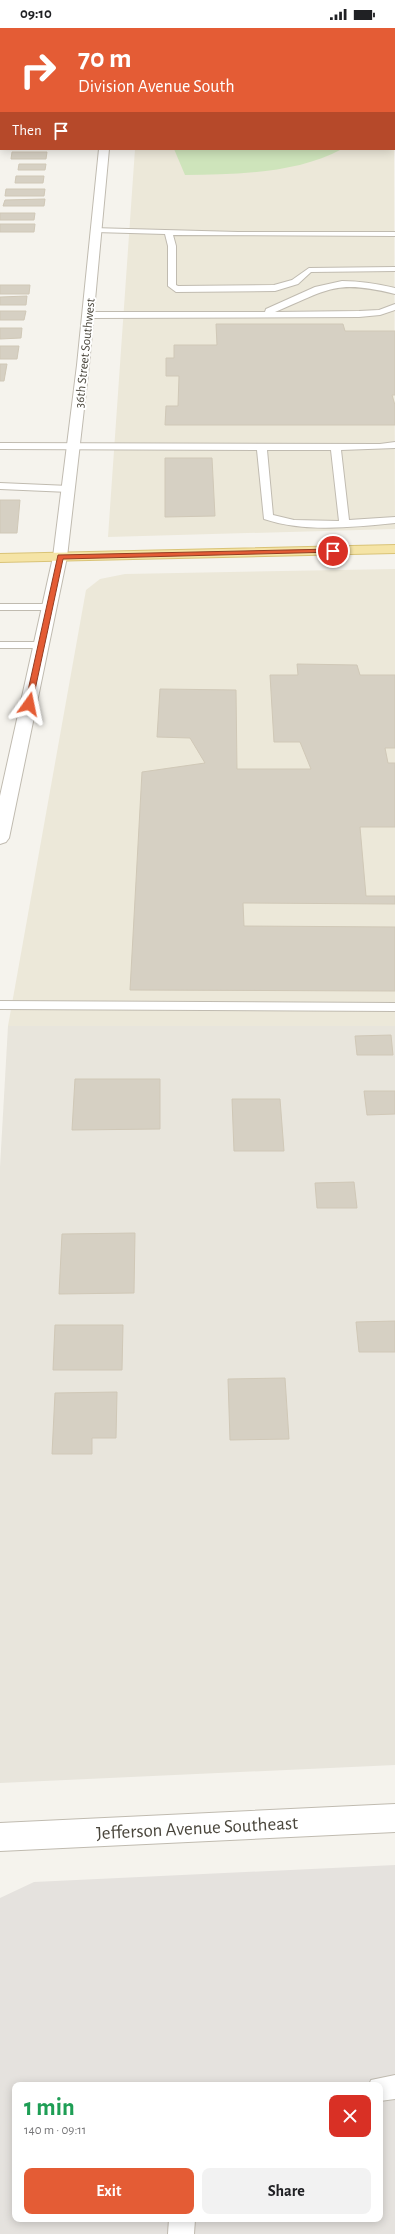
<!DOCTYPE html>
<html lang="en">
<head>
<meta charset="utf-8">
<style>
	body { margin:0; font-family:"Alegreya Sans",sans-serif; background:#f2f2f2; color:#202124; height:100vh; display:flex; flex-direction:column; font-size:15px; white-space:nowrap }
	* { box-sizing:border-box; margin:0 }
	p { font-size:13px; color:#757577 }
	.icon { flex:none; width:22px; height:22px; fill:none; stroke:currentColor; stroke-width:2; stroke-linecap:round; stroke-linejoin:round }
	.map { position:relative; flex:1; overflow:hidden }
	.panel { position:absolute; left:12px; top:2054px; width:371px; height:140px; display:flex; flex-direction:column; background:#fff; border-radius:8px; box-shadow:0 2px 10px #0003 }
	.panel>* { flex:none }
	.top-card { position:absolute; left:0px; top:0px; width:395px; height:122px; box-shadow:0 2px 10px #0003; background:#e45c35; color:#fff; overflow:hidden }
	.pin { position:absolute; display:grid; place-items:center; width:34px; height:34px; color:#fff; margin:-17px; border:2px solid #fff; border-radius:50%; box-shadow:0 1px 4px #0007 }
	.me { position:absolute; width:44px; margin:-22px; rotate:12deg; stroke-linejoin:round; filter:drop-shadow(0 0 3px #0008) }
	.turn { display:flex; align-items:center; gap:14px; height:84px; padding:0 12px; font-size:18px }
	.turn .icon { width:52px; height:52px; stroke-width:2.5 }
	.turn b { display:block; font-size:28px; line-height:34px }
	.then { display:flex; align-items:center; height:38px; padding:0 12px; background:#0003; gap:8px; font-size:15px }
	.round { display:grid; place-items:center; flex:none; width:42px; height:42px; border-radius:8px; background:#f2f2f2 }
	.summary { display:flex; align-items:center; justify-content:space-between; height:68px; padding:0 12px }
	h1 { font-size:24px; font-weight:700; line-height:30px; color:#1e9e55 }
	.cta { display:flex; gap:8px; margin-top:auto; padding:8px 12px }
	.cta a { flex:1; height:46px; border-radius:8px; background:#e45c35; color:#fff; font-size:16px; font-weight:700; line-height:46px; text-align:center }
	.cta a+a { background:#f2f2f2; color:#202124 }
	.status { display:flex; justify-content:space-between; align-items:center; height:28px; padding:0 20px; background:#fff; direction:ltr }
	.status svg { height:11px; fill:currentColor }
	.map>svg:first-child { display:block }
</style>
</head>
<body>
<div class="status"><b>09:10</b><svg viewBox="0 0 49 12"><path d="M0 12V9h3v3zM5 12V6h3v6zM10 12V3h3v9zM15 12V0h3v12zM26 1h20v11H26zM47 4h2v5h-2z"/></svg></div>
<div class="map">
<svg width="395" height="2206" viewBox="0 0 395 2206">
	<rect width="100%" height="100%" fill="#f5f3ed"/>
	<path fill="#e8e5dc" d="M8,998H395V1737L0,1755V1139Z"/>
	<path fill="#e5e2de" fill-rule="evenodd" d="M395,1837V2206H0V1870L34,1854ZM15,2057H380V2191H15Z"/>
	<g fill="#ece8d9">
		<path d="M394,108L395,501L108,509L135,121H394Z"/>
		<path d="M395,541V998H8L86,562L100,551L125,546Z"/>
	</g>
	<path fill="#cee4bb" d="M174,121H342C296,146 236,146 185,147Z"/>
	<g fill="#d6d0c3" stroke="#d0c8b7">
		<path d="M12,124H47L46,131H11Z"/>
		<path d="M19,136H46L45,142H18Z"/>
		<path d="M16,148H44L43,155H15Z"/>
		<path d="M6,161H45L44,168H5Z"/>
		<path d="M45,171L44,178H3L5,172Z"/>
		<path d="M0,185H35L34,192H0Z"/>
		<path d="M0,196H35L34,204H0Z"/>
		<path d="M0,257H30L29,266H0Z"/>
		<path d="M27,268L26,277H0V269Z"/>
		<path d="M0,283H26L24,292H0Z"/>
		<path d="M216,296H343L345,303H395V367H392L395,377V397H165L166,378H178L179,348H166V330H174V317H217Z"/>
		<path d="M0,300H22L21,310L0,311Z"/>
		<path d="M0,318H19L17,331H0Z"/>
		<path d="M0,336H7L4,353H0Z"/>
		<path d="M165,430H212L215,488L165,489Z"/>
		<path d="M0,472H20L17,505H0Z"/>
		<path d="M297,636L357,637L360,647H395V720H385L388,735H395V799H360L366,868H395V876L243,875L244,898L395,899V963L130,962L142,744L205,735L190,710L157,709L160,661L236,662L237,741H311L300,714H274L270,647H298Z"/>
		<path d="M391,1007L393,1027H357L355,1008Z"/>
		<path d="M75,1051H160V1101L72,1102Z"/>
		<path d="M364,1063H395V1086L367,1087Z"/>
		<path d="M232,1071H280L284,1123H234Z"/>
		<path d="M354,1154L357,1180H317L315,1155Z"/>
		<path d="M135,1205L134,1265L59,1266L62,1206Z"/>
		<path d="M395,1293V1324H359L356,1294Z"/>
		<path d="M55,1297H123L122,1342H53Z"/>
		<path d="M285,1350L289,1411L230,1412L228,1351Z"/>
		<path d="M117,1364L116,1410H92V1426H52L55,1365Z"/>
	</g>
	<g fill="none" stroke-linecap="round" stroke-linejoin="round">
		<g stroke="#c0bbb0" stroke-width="2">
			<g id="service">
				<rect x="0" y="90" width="1" height="4"/>
				<path d="M92,200L238,204H395V208L173,207L176,218V257L178,258L274,257L292,252L309,240L395,239V243L311,244L298,256L275,263L176,264L168,258V218L165,206L95,204L91,202Z"/>
				<path d="M342,253C360,253 378,256 395,260V266C335,251 328,262 275,284L359,283L379,282L395,276V282L380,287L359,289L88,290L84,287L88,284H265L266,281L315,259Z"/>
				<path d="M395,414V420L341,422L349,492L395,489V495C352,499 306,505 264,491L257,422L0,421V415L380,416ZM267,422H331L339,493L294,492L273,487Z"/>
				<path d="M0,455L69,458L74,461L69,464L0,461Z"/>
				<path d="M0,576H49L55,579L49,582H0Z"/>
				<path d="M0,614H41L47,617L41,620H0Z"/>
				<path d="M0,973L395,975V983L0,981Z"/>
				<path d="M395,2047V2071L380,2073V2057H369L371,2052Z"/>
				<path d="M169,2191H195L194,2206H168Z"/>
			</g>
		</g>
		<g stroke="#c0bbb0" stroke-width="2">
			<path id="minor" d="M395,0V6H394V1H392Z"/>
		</g>
		<g stroke="#c0bbb0" stroke-width="2">
			<g id="tertiary">
				<rect x="110" y="0" width="8" height="1"/>
				<rect x="394" y="67" width="1" height="6"/>
				<rect x="0" y="71" width="1" height="6"/>
				<path d="M99,121H109L89,337L67,529L9,810L6,814L0,816V768L53,529L77,337Z"/>
				<path d="M395,1776V1804L0,1823V1795Z"/>
			</g>
		</g>
		<g stroke="#d9c377" stroke-width="2">
			<path id="primary" d="M395,517V525L0,534V526Z"/>
		</g>
		<use href="#service" fill="#fff" fill-rule="evenodd"/>
		<use href="#minor" fill="#fff" fill-rule="evenodd"/>
		<use href="#tertiary" fill="#fff" fill-rule="evenodd"/>
		<use href="#primary" fill="#f5e4a6" fill-rule="evenodd"/>
	</g>
	<path fill="#e45c35" stroke="#943c22" d="M333,521L335,524L63,531L32,676L29,678L25,676L58,527Z"/>
	<g text-anchor="middle" stroke-width="4" stroke-linejoin="round" paint-order="stroke">
		<g font-size="13" fill="#49453b" stroke="#fff">
			<text transform="translate(84 325) rotate(-84)" y="5">36th Street Southwest</text>
		</g>
		<g font-size="19" fill="#49453b" stroke="#fff">
			<text transform="translate(197 1799) rotate(-3)" y="7">Jefferson Avenue Southeast</text>
		</g>
	</g>
</svg>
<div class="pin" style="left:333px;top:523px;background:#d93025"><svg class="icon" aria-label="arrive" viewBox="0 0 24 24"><path d="M6 21V4h12l-3 4 3 4H6"/></svg></div>
<svg class="me" style="left:29px;top:676px" viewBox="-20 -20 40 40"><path d="M0-17L14 15 0 8-14 15z" fill="#e45c35" stroke="#fff" stroke-width="4"/></svg>
<div class="top-card">
<div class="turn"><svg class="icon" aria-label="right" viewBox="0 0 24 24"><path d="M7 20v-9h11M14 6l5 5-5 5"/></svg><div><b>70 m</b>Division Avenue South</div></div>
<div class="then">Then<svg class="icon" aria-label="arrive" viewBox="0 0 24 24"><path d="M6 21V4h12l-3 4 3 4H6"/></svg></div>
</div>
<section class="panel">
<div class="summary"><div><h1>1 min</h1><p>140 m · 09:11</p></div><a class="round" style="background:#d93025;color:#fff"><svg class="icon" aria-label="close" viewBox="0 0 24 24"><path d="M6 6l12 12M18 6L6 18"/></svg></a></div>
<div class="cta"><a>Exit</a><a>Share</a></div>
</section>
</div>
</body>
</html>
